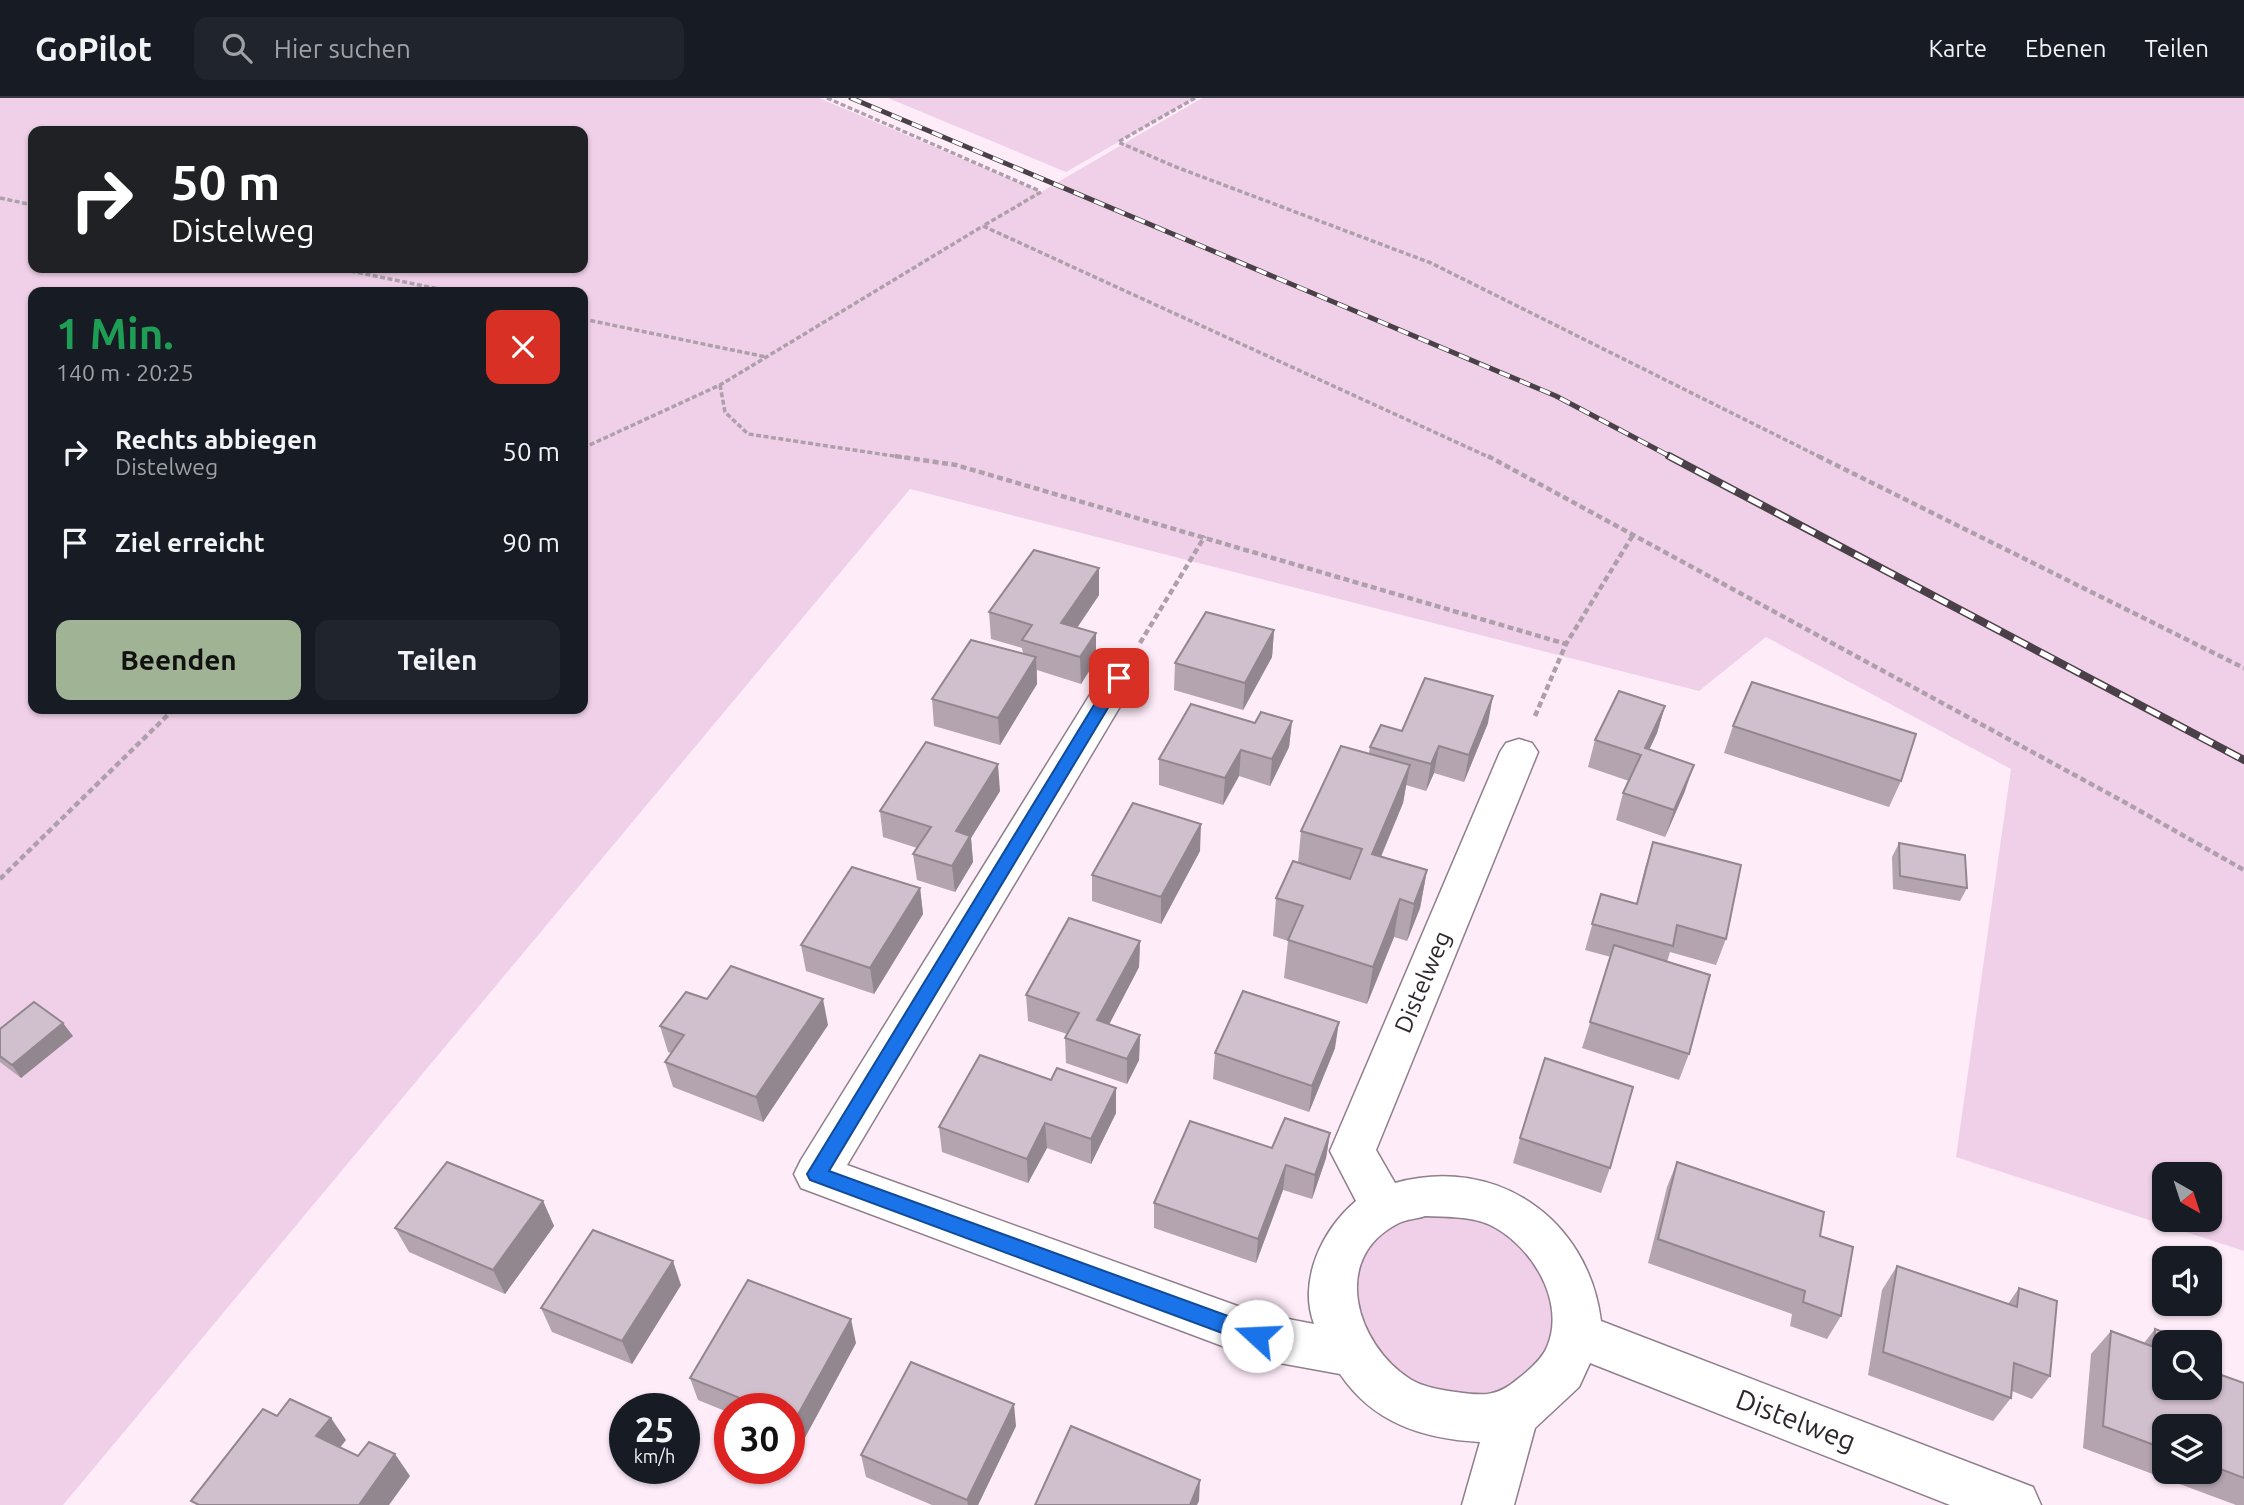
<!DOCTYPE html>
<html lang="de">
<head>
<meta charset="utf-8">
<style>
	body { margin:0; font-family:Ubuntu,sans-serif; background:#20242c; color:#f1f3f6; height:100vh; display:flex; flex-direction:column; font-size:26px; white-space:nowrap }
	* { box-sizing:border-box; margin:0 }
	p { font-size:23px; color:#9ea1a6 }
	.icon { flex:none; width:38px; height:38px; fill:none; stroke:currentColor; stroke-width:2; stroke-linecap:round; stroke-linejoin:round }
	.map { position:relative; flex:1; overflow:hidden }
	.drawer { position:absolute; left:28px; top:189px; width:560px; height:427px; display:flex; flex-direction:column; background:#171b24; border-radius:14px; box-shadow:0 2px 5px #0004 }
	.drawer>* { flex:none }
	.guide { position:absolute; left:28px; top:28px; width:560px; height:147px; border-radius:14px; box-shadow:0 2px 5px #0004; background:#202124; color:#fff; overflow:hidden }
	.needle { width:46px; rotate:141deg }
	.fabs { position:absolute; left:2152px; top:1064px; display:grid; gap:14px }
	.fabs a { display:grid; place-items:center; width:70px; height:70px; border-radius:14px; background:#171b24; box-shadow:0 2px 5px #0004; font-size:35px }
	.speed { position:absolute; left:609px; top:1295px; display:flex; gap:14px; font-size:35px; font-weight:700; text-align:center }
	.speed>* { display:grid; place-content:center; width:91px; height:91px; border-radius:50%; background:#171b24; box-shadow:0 2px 5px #0004; line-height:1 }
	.speed small { font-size:18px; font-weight:400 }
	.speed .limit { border:10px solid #d22; background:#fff; color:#111 }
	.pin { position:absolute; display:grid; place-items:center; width:60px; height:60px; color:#fff; margin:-30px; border-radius:14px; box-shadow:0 4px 10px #0006 }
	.me { position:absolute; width:77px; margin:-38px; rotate:290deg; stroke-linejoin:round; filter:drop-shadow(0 0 5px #0008) }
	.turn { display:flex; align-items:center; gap:24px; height:147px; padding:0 28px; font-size:32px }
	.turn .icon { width:91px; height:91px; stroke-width:2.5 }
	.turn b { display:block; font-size:49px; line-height:60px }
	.round { display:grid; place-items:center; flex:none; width:74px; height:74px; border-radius:14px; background:#20242c }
	.head { display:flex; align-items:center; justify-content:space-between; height:119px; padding:0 28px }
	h1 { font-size:42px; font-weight:600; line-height:52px; color:#1e9e55 }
	.action { display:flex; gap:14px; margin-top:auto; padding:14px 28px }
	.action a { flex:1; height:80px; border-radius:14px; background:#a0b395; color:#111; font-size:28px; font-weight:600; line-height:80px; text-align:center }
	.action a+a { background:#20242c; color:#f1f3f6 }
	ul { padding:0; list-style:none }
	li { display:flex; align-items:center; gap:21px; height:91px; padding:0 28px }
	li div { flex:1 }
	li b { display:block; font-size:26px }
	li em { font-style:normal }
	header { display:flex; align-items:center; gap:42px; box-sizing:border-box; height:98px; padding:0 35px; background:#171b24; border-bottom:2px solid #363941 }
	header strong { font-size:33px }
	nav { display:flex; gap:38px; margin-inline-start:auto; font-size:24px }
	.search { width:490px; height:63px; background:#20242c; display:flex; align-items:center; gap:18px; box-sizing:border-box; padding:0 24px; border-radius:14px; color:#9ea1a6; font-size:26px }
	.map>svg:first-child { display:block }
</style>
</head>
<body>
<header>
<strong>GoPilot</strong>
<div class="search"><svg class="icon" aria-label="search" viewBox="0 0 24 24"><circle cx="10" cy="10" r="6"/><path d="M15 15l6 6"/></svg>Hier suchen</div>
<nav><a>Karte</a><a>Ebenen</a><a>Teilen</a></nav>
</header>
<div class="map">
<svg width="2244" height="1407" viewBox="0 0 2244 1407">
	<rect width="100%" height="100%" fill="#feecf9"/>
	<g fill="#efd0e8" fill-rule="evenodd">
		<path d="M0,0H819L1041,94L1202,0H2244V1153L1956,1059L2011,671L1766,539L1699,593L910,391L63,1407H0ZM33,33H583V170H33ZM33,194H583V611H33ZM2165,1076H2210V1122H2165Z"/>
		<path d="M888,0H1195L1066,74Z"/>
		<path d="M1384,1110L1511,1116L1577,1237L1514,1315L1383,1291L1335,1170Z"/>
	</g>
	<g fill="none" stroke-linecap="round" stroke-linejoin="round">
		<g stroke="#8f7f8c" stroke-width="3">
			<path id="minor" d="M1119,568L1132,571L1137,580L847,1067L1257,1215L1314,1226C1298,1182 1322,1132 1356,1103L1330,1053L1500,654L1506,645L1519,641L1532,645L1538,654L1376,1052L1395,1085C1496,1057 1588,1120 1601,1223L2033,1389L2041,1407H1950L1590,1265L1579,1289L1535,1330L1514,1407H1462L1480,1344C1423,1341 1373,1325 1340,1276L1257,1261L801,1090L794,1076L801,1062L1106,571ZM1425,1118C1445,1119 1469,1118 1488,1126C1530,1145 1567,1203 1547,1249C1542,1261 1529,1272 1519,1280C1497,1299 1484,1298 1456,1294C1440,1292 1423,1289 1410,1281C1356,1246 1329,1160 1399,1125C1407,1121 1417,1121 1425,1118Z"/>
		</g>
		<g stroke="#aea0aa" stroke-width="3.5" stroke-dasharray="5 2.5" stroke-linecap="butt">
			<path d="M827,0L1040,93"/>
			<path d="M1195,0L1118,44L1176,69L1431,165L1822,360"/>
			<path d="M1041,94L983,128L1491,360"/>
			<path d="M0,100L33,107"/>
			<path d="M336,170L454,194"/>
			<path d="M583,221L766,259"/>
			<path d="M720,287L725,314L748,336L907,360"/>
			<path d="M583,350L720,287L983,128"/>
		</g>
		<g stroke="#aea0aa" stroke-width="4.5" stroke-dasharray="6 3.5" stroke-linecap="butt">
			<path d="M895,358L956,367L1566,546"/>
			<path d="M1488,358L2126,705L2244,772"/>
			<path d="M1818,358L2244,570"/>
			<path d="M1140,545L1205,438"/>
			<path d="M1535,618L1566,546L1633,437"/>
			<path d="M0,781L174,611"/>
		</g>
		<use href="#minor" fill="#fff" fill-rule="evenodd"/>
		<g stroke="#494147" stroke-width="5">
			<path id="rail-far1" d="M851,0L1556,298L1673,360"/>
		</g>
		<g stroke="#494147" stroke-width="8">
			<path id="rail" d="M1669,358L2244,662"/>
		</g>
		<use href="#rail-far1" stroke="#fff" stroke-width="3.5" stroke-dasharray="11" stroke-linecap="butt"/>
		<use href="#rail" stroke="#fff" stroke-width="5" stroke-dasharray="15" stroke-linecap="butt"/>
	</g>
	<g fill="#b3a4af" fill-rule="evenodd">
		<path d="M1099,470V497L1077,530L1096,562L1081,586L1037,572V586L1000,647L934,628L932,601L1023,555L1022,550L991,541L989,514Z"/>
		<path d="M1274,532L1272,559L1243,612L1174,592L1175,565Z"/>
		<path d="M1665,608L1657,635L1649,652L1685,693L1665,739L1616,722L1623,695L1629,683L1588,669L1595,642Z"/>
		<path d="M1292,623L1289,649L1270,688L1239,678L1223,707L1159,687V661Z"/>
		<path d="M1488,625L1464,684L1434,675L1426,693L1406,687L1403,705L1381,759L1427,772L1420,810L1407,843L1394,839L1367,906L1284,880L1288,843L1273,838L1276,800L1298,765L1301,733L1369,655L1370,649L1402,633Z"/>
		<path d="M1733,628L1901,683L1889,709L1724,655Z"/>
		<path d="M1000,693L971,740L973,764L955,794L917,782L913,756L917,750L883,739L880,713Z"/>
		<path d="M1653,744L1726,841L1716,867L1670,854L1667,864L1689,956L1679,982L1582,950L1611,859L1585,852L1601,796L1636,806L1645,770Z"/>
		<path d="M1899,745L1967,790L1960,803L1893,791L1892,759Z"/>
		<path d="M1200,753L1161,826L1092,803V777Z"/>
		<path d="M920,790L923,816L874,896L806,873L801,847Z"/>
		<path d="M1140,843L1139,869L1109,926L1140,937L1139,962L1127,986L1066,965L1065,940L1067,936L1028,923L1026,897Z"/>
		<path d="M707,901L828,927L763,1024L673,989L665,964L671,955L668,954L660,928Z"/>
		<path d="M0,931L73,938L21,980L0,964Z"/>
		<path d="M1335,950L1309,1014L1213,981L1215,955Z"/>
		<path d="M1051,982L1116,990V1015L1091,1066L1047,1050L1028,1085L942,1054L939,1029Z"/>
		<path d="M1330,1035L1326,1060L1312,1101L1283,1092L1256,1165L1154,1130V1105L1272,1050Z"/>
		<path d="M1520,1040L1610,1070L1601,1095L1513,1065Z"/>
		<path d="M1677,1064L1820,1138L1841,1218L1827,1241L1790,1228L1792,1216L1648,1165L1667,1089Z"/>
		<path d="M543,1103L554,1128L505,1196L409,1154L395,1130Z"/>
		<path d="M1897,1168L2008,1206L2019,1190L2050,1278L2032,1301L2012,1293L2011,1300L1993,1323L1868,1277L1882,1192Z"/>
		<path d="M681,1187L632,1266L552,1234L541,1210Z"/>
		<path d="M2155,1231L2165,1290L2244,1285V1407H2236L2083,1350L2091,1256L2111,1233L2144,1245ZM2165,1328H2210V1374H2165Z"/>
		<path d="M856,1245L802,1345L789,1339V1311H730V1315L698,1302L690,1280Z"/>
		<path d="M1016,1328L978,1407H932L866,1379L861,1357Z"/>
	</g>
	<g fill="#92868f">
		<path d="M1099,470V497L1062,552L1061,525Z"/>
		<path d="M1274,532L1272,559L1243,612L1245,585Z"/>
		<path d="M1096,535V562L1081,586L1080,559Z"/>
		<path d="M1036,559L1037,586L1000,647L998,620Z"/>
		<path d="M1493,598L1488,625L1464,684L1469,657Z"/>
		<path d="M1665,608L1657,635L1637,677L1645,650Z"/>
		<path d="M1292,623L1289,649L1270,688L1272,661Z"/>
		<path d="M1439,648L1434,675L1426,693L1431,666Z"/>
		<path d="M1241,652L1239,678L1223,707L1225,680Z"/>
		<path d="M998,666L1000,693L971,740L973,764L955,794L952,768L956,733Z"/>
		<path d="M1410,667L1403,705L1366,794L1372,756Z"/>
		<path d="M1694,667L1685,693L1665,739L1674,712Z"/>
		<path d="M1201,726L1200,753L1161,826V799Z"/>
		<path d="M1427,772L1420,810L1407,843L1414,806Z"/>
		<path d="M920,790L923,816L874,896L870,870Z"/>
		<path d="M1400,801L1394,839L1367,906L1373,869Z"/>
		<path d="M1140,843L1139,869L1098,948L1097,922Z"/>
		<path d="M823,901L828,927L763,1024L756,999Z"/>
		<path d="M1339,924L1335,950L1309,1014L1312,988Z"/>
		<path d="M63,925L73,938L21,980L12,967Z"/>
		<path d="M1140,937L1139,962L1127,986V961Z"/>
		<path d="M1116,990V1015L1091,1066V1041Z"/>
		<path d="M1045,1025L1047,1050L1028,1085L1027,1061Z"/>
		<path d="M1330,1035L1326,1060L1312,1101L1315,1077Z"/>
		<path d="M1286,1067L1283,1092L1256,1165L1258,1141Z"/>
		<path d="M543,1103L554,1128L505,1196L493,1172Z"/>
		<path d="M673,1163L681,1187L632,1266L622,1243Z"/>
		<path d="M851,1221L856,1245L802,1345L795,1322Z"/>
		<path d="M1014,1306L1016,1328L978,1407H968L967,1402Z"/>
		<path d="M331,1320L346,1342L332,1360L316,1338Z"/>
		<path d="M395,1356L410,1378L389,1407H359Z"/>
		<path d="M1200,1382L1199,1403L1197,1407H1190Z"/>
	</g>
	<g fill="#d0bfcc" stroke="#92868f" stroke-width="2">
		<path d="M1034,452L1099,470L1061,525L1096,535L1080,559L1022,542L1032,527L989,514Z"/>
		<path d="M1206,514L1274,532L1245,585L1175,565Z"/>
		<path d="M971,542L1036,559L998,620L932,601Z"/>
		<path d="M1425,580L1493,598L1469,657L1439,648L1431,666L1370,649L1381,627L1402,633Z"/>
		<path d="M1752,584L1916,636L1901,683L1733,628Z"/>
		<path d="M1619,593L1665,608L1645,650L1694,667L1674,712L1623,695L1641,657L1595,642Z"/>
		<path d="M1191,606L1255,625L1261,614L1292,623L1272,661L1241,652L1225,680L1159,661Z"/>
		<path d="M926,644L998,666L956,733L970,738L952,768L913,756L931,729L880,713Z"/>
		<path d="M1341,648L1410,667L1372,756L1427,772L1414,806L1400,801L1373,869L1288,842L1303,808L1276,800L1293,763L1350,781L1362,751L1301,733Z"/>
		<path d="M1133,705L1201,726L1161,799L1092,777Z"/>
		<path d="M1653,744L1741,767L1726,841L1677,827L1673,848L1592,826L1601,796L1637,806Z"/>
		<path d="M1899,745L1965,757L1967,790L1900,778Z"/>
		<path d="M852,769L920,790L870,870L801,847Z"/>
		<path d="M1069,820L1140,843L1097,922L1140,937L1127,961L1065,940L1079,915L1026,897Z"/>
		<path d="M1614,847L1710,877L1689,956L1590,924Z"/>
		<path d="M731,868L823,901L756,999L665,964L684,937L660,928L686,894L707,901Z"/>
		<path d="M1243,893L1339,924L1312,988L1215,955Z"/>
		<path d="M34,904L63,925L12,967L0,958V931Z"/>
		<path d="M980,957L1051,982L1057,970L1116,990L1091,1041L1045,1025L1027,1061L939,1029Z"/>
		<path d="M1545,960L1633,989L1610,1070L1520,1040Z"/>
		<path d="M1285,1020L1330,1035L1315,1077L1286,1067L1258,1141L1154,1105L1190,1023L1272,1050Z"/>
		<path d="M447,1064L543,1103L493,1172L395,1130Z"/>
		<path d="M1677,1064L1824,1114L1820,1138L1853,1149L1841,1218L1803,1204L1805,1193L1658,1141Z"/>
		<path d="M593,1132L673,1163L622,1243L541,1210Z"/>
		<path d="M1897,1168L2017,1209L2019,1190L2057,1203L2050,1278L2014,1265L2011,1300L1883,1254Z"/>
		<path d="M748,1182L851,1221L795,1322L789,1320V1311H767L690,1280Z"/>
		<path d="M2155,1231L2191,1244H2165V1290H2210V1273L2244,1285V1380L2210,1367V1328H2165V1351L2103,1328L2111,1233L2154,1249Z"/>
		<path d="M911,1264L1014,1306L967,1402L861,1357Z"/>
		<path d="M290,1301L331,1320L316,1338L358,1358L369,1344L395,1356L359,1407H199L191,1403L263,1311L277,1318Z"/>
		<path d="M1071,1328L1200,1382L1190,1407H1035Z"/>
	</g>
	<path fill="#1a73e8" stroke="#114b97" stroke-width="2" d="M1119,575L1126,580L829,1073L1264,1231L1267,1238L1264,1245L1257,1248L810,1082L807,1076L1113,576Z"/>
	<g text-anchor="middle" stroke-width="7" stroke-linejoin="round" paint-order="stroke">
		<g font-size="24" fill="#2d262b" stroke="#fff">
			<text transform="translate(1423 884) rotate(-67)" y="8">Distelweg</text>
		</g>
		<g font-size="28" fill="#2d262b" stroke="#fff">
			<text transform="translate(1796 1322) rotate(21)" y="10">Distelweg</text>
		</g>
	</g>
</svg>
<div class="fabs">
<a><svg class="needle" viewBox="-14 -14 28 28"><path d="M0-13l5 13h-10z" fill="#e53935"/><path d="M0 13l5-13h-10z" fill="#9ea1a6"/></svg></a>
<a><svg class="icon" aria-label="sound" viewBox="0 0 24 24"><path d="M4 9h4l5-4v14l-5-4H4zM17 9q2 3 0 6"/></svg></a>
<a><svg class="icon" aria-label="search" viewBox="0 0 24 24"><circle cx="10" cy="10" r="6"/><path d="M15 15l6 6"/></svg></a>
<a><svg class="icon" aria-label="layers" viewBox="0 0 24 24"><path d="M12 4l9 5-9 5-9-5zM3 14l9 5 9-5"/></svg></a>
</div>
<div class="speed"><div>25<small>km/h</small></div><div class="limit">30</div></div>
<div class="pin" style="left:1119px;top:580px;background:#d93025"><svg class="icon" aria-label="arrive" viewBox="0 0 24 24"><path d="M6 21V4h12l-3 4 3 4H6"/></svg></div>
<svg class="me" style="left:1257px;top:1238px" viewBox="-20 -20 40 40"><circle r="19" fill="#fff"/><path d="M0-13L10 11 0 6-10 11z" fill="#1a73e8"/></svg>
<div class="guide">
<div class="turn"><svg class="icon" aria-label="right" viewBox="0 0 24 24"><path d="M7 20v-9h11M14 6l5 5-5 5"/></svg><div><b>50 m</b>Distelweg</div></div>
</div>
<section class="drawer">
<div class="head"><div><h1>1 Min.</h1><p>140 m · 20:25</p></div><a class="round" style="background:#d93025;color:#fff"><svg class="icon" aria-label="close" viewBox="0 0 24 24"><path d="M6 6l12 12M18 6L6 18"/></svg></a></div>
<ul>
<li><svg class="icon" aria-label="right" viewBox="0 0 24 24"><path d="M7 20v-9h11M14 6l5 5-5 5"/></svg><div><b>Rechts abbiegen</b><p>Distelweg</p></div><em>50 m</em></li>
<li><svg class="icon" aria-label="arrive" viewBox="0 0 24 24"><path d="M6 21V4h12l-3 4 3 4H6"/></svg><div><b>Ziel erreicht</b></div><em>90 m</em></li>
</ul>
<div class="action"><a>Beenden</a><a>Teilen</a></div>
</section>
</div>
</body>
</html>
